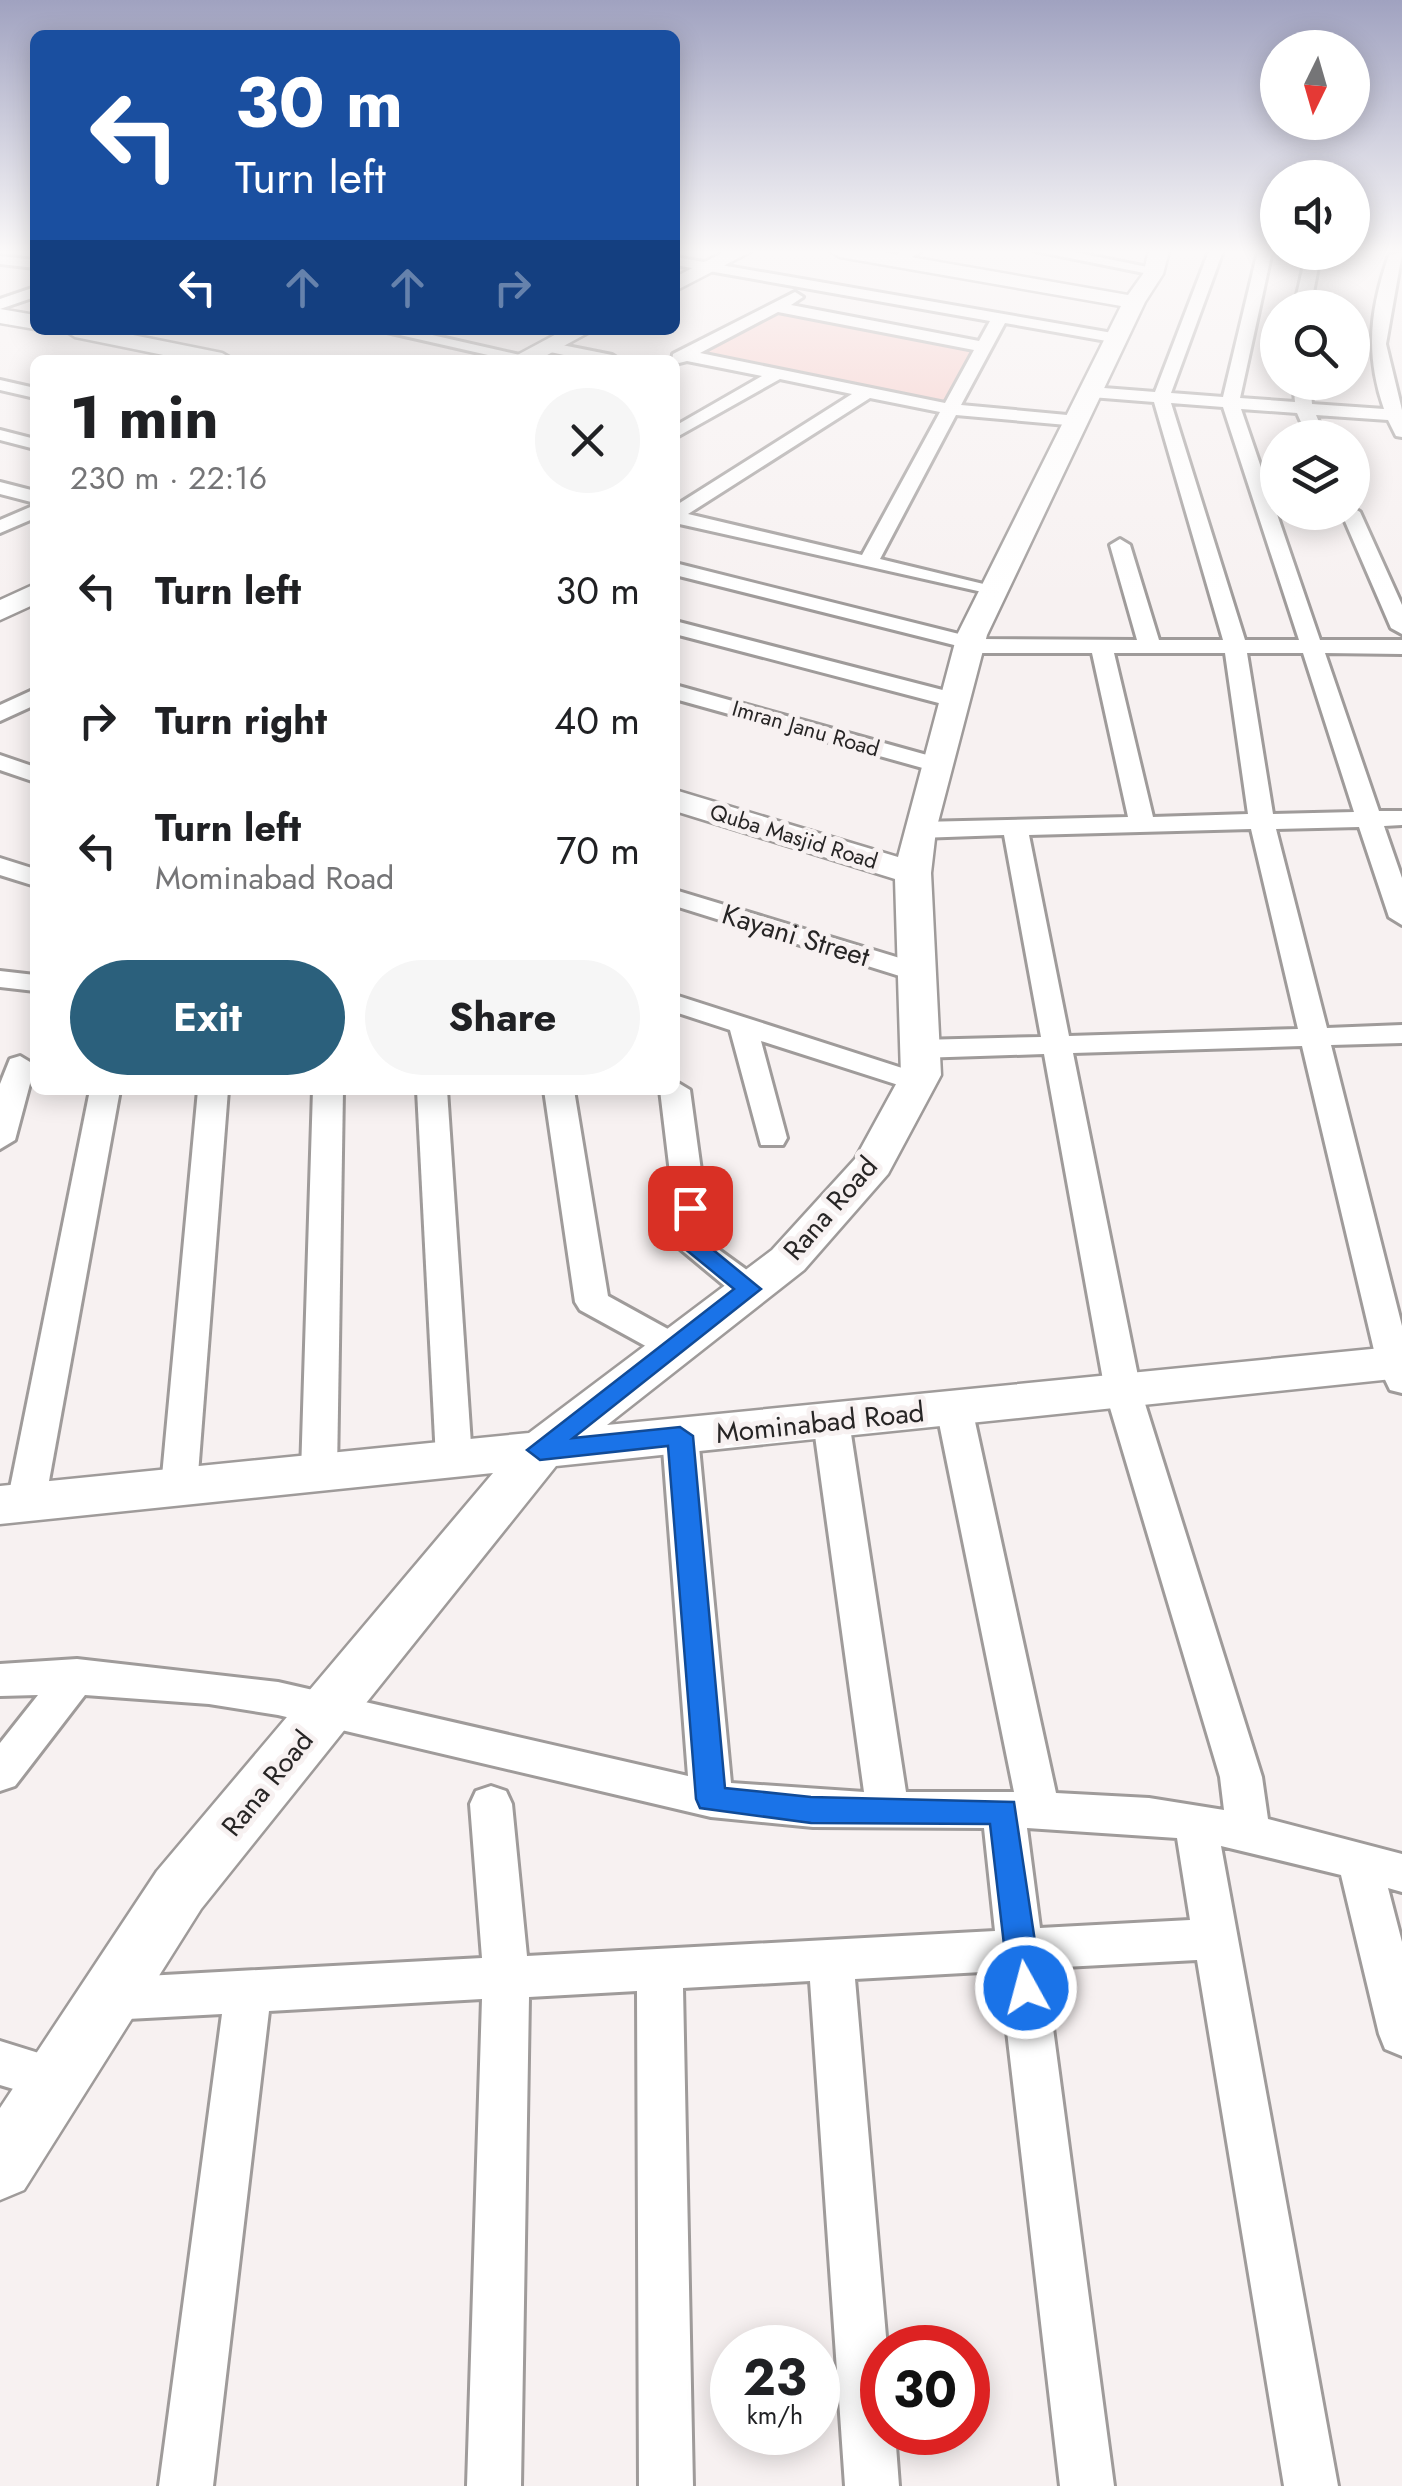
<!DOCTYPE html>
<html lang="en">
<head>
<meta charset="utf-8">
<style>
	body { margin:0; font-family:Jost,sans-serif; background:#f6f6f6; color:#202124; height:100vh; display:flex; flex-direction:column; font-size:38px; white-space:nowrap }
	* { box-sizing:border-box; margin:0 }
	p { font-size:32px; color:#757577 }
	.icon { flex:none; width:55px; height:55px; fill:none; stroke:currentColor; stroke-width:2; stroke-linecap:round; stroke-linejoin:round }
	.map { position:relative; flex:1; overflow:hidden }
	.panel { position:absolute; left:30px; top:355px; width:650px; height:740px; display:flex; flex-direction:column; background:#fff; border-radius:15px; box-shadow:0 5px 25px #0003 }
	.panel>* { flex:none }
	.banner { position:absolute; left:30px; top:30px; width:650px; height:305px; border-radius:15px; box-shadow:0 5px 25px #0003; background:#1a4fa0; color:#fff; overflow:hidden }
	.needle { width:65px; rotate:185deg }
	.controls { position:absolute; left:1260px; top:30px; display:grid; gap:20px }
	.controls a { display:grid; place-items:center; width:110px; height:110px; border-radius:50%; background:#fff; box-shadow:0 5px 25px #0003; font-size:50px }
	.speed { position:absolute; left:710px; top:2325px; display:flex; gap:20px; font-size:50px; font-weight:700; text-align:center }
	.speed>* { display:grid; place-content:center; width:130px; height:130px; border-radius:50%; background:#fff; box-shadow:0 5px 25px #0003; line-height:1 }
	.speed small { font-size:25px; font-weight:400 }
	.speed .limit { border:15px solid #d22; background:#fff; color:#111 }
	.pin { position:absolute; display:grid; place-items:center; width:85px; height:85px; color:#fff; margin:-42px; border-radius:20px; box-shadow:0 5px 15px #0006 }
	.me { position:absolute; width:110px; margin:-55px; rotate:353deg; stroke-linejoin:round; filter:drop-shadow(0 0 8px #0008) }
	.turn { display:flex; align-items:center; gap:35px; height:210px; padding:0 40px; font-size:45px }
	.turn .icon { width:130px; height:130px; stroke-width:2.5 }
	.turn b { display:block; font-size:70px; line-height:85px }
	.lanes { display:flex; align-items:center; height:95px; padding:0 40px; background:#0003; justify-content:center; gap:50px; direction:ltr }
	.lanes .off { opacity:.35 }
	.round { display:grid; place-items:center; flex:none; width:105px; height:105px; border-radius:52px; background:#f6f6f6 }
	.headline { display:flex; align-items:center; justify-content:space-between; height:170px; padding:0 40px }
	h1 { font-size:60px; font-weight:700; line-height:75px }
	.cta { display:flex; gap:20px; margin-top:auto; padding:20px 40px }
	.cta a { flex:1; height:115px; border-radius:60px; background:#2b607c; color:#fff; font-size:40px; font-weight:700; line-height:115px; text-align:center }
	.cta a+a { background:#f6f6f6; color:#202124 }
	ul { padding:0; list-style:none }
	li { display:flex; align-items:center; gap:30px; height:130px; padding:0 40px }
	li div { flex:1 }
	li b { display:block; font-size:38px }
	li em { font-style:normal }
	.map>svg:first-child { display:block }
</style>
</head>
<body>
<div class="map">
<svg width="1402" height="2486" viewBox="0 0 1402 2486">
	<rect width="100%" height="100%" fill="#f7f1f1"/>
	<path fill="#f6c5c1" d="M775,307L985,347L952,406L684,355Z"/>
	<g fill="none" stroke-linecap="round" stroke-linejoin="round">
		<g stroke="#9f9b9a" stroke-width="6">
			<g id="street">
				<path d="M903,251H922L900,264H890V258Z"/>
				<path d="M1035,251H1069L1162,270L1154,275Z"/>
				<path d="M1209,251H1223L1171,393L1223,397L1258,251H1272L1240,398L1295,402L1293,382H1310L1312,404L1384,409C1365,354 1370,310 1389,255L1402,253L1386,344L1402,410V437L1396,436L1388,420L1316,415L1326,438H1308L1297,413L1241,409L1320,640H1402V654L1325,653L1379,811H1402V825L1384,826L1402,878V925L1389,917L1359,827L1276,829L1327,1028L1402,1025V1043L1331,1045L1402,1326V1393L1390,1390L1377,1363L1302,1046L1073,1053L1141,1391L1262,1777L1268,1819L1402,1854V1892L1388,1888L1402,1942V2056L1385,2049L1379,2034L1341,1875L1221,1846L1338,2486H1284L1197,1960L1045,1968L1114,2486H1060L1000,1971L855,1979L887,2348H882V2432H895L899,2486H845L810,1981L683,1988L693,2486H639L637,1991L529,1997L521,2486H467L482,1999L269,2011L213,2486H159L222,2014L109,2020L93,2014L86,1999L93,1984L109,1978L482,1958L470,1804L476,1791L491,1786L506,1791L512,1804L527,1956L995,1931L984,1828L813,1827L711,1817L278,1715L209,1704L85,1695L15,1786L0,1791V1743L38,1695L0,1696V1664L77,1659L278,1682L688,1776L662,1436L667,1427L680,1423L693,1427L698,1436L731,1783L864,1792L813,1421L818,1412L831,1408L844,1412L849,1421L906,1792H1014L936,1408L941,1399L954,1396L967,1399L972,1408L1056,1793L1149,1798L1224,1810L1220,1777L1105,1391L1044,1054L919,1058L904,1049L919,1040L1041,1037L1004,835L919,838L906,830L919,822L1128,817L1092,653H969L958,646L675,575V563L979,639L1137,640L1110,545L1120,539L1130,545L1159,640H1223L1154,402L1091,397L1082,392L1091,387L1155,392ZM1171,403L1223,407L1299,640H1245ZM1114,653H1225L1248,814L1153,817ZM1247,653H1303L1354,812L1273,814ZM1251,829L1298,1029L1069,1036L1029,835ZM1027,1828L1177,1838L1190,1920L1040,1928Z"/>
				<path d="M1307,252H1321L1310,308H1294Z"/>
				<path d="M0,256L35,260V268L0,264Z"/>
				<path d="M675,257L1124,335L1126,338L1118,343L1005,323L961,405L1078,416L1087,421L1078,426L956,415L880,559L1000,588V596L675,523V506L852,394L780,379L675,438V426L762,376L687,361L679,363L672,360L673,354L795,292L803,297L791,305L979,341L990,321L675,265ZM778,312L974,350L945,403L700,353ZM870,398L940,412L862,555L688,514Z"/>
				<path d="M35,287V297L0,309V299Z"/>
				<path d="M378,330H410L533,358L510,360Z"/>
				<path d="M547,342L612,355L620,360H587L541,350L539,347Z"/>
				<path d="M0,380L35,388V398L0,390Z"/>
				<path d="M0,430L35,439V449L0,440Z"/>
				<path d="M0,482L35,491V503L0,494Z"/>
				<path d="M35,505V518L0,533V520Z"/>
				<path d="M1352,507L1360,512L1402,605V634L1391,628L1341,512H1352Z"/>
				<path d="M675,621L962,695L965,700L954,707L675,634Z"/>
				<path d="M675,685L945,760L949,765L937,772L675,699Z"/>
				<path d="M35,689V705L0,721V705Z"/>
				<path d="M0,755L35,767V782L0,770Z"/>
				<path d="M0,858L35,869V886L0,875Z"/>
				<path d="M675,890L926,966L930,972L926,978H906L675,906Z"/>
				<path d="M0,971L35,975V991L0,987Z"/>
				<path d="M675,995L927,1076L932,1082L917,1091L761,1041L787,1138L783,1145H761L730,1030L675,1012Z"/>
				<path d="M20,1056L35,1065L15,1140L0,1149V1084L10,1059Z"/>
				<path d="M675,1081L690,1090L711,1244L762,1281L767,1289L762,1297H738L679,1248L660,1090H675Z"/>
				<path d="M90,1090H120L45,1503L39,1513L26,1517L13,1513L7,1503Z"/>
				<path d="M198,1090H228L197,1487L192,1497L179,1500L166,1497L161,1487Z"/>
				<path d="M313,1090H343L337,1473L332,1482L319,1486L306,1482L301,1473Z"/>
				<path d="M417,1090H447L472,1459L467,1468L454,1472L441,1468L436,1459Z"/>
				<path d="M544,1090H574L608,1296L686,1339L691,1347L686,1355H662L580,1310L575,1302Z"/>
				<path d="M0,2041L74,2064L81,2080L74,2096L57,2102L0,2085Z"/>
			</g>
		</g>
		<g stroke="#9f9b9a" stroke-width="5">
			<g id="secondary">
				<path d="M726,251H752L675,291V277Z"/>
				<path d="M830,251H876L1128,295L1143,274L1149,251H1169L1163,274L1145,302L987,635L936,830L931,873L941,1075L888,1174L804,1270L607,1425L1402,1346V1378L556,1466L201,1909L24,2190L0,2200V2108L157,1871L493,1473L0,1524V1486L529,1433L772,1250L855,1159L901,1075L895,879L675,811V790L898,857L957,635L1121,306L840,257Z"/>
				<path d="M0,309L35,315V329L0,323Z"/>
				<path d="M64,330H108L222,353L234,360H188L75,337Z"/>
				<path d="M564,330H593L538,360H508Z"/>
				<path d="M35,584V604L0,620V600Z"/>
			</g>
		</g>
		<use href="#street" fill="#fff" fill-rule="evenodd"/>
		<use href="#secondary" fill="#fff" fill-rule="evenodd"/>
	</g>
	<linearGradient id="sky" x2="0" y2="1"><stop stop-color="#a0a2c0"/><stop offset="0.42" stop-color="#fbf9f9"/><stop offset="1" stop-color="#fbf9f9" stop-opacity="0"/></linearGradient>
	<rect width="1402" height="599" fill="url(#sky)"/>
	<path fill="#1a73e8" stroke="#114b97" stroke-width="2.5" d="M690,1201L701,1208L706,1244L761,1289L573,1438L680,1427L693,1436L725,1788L811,1797L1014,1802L1042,1988L1037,1998L1026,2002L1014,1998L1009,1988L990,1824L811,1823L700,1808L696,1799L668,1446L540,1460L527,1450L734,1289L684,1248L679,1208Z"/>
	<g text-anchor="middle" stroke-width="10" stroke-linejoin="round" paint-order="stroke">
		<g font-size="22" fill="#272525" stroke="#f7f1f1">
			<text transform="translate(806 728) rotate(16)" y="8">Imran Janu Road</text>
			<text transform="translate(794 836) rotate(17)" y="8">Quba Masjid Road</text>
		</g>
		<g font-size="28" fill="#272525" stroke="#f7f1f1">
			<text transform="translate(796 935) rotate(17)" y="10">Kayani Street</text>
			<text transform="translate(830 1208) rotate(-49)" y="10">Rana Road</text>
			<text transform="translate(820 1422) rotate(-6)" y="10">Mominabad Road</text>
			<text transform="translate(267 1783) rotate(-51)" y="10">Rana Road</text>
		</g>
	</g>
</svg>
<div class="controls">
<a><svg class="needle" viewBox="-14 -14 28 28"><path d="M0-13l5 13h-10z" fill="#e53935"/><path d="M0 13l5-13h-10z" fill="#757577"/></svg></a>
<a><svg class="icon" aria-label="sound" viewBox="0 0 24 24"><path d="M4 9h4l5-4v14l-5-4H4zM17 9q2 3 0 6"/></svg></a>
<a><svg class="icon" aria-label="search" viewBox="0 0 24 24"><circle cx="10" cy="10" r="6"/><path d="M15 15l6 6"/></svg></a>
<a><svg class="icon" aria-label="layers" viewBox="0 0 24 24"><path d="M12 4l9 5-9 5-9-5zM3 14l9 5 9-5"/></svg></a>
</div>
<div class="speed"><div>23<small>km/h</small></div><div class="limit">30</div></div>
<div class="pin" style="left:690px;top:1208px;background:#d93025"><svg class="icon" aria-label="arrive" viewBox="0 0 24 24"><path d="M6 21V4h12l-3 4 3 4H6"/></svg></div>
<svg class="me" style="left:1026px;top:1988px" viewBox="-20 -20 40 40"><circle r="17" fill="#1a73e8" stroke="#fff" stroke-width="3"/><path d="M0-11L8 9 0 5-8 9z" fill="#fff"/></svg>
<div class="banner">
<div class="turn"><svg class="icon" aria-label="left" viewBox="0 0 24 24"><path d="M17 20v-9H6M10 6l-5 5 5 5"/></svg><div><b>30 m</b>Turn left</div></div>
<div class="lanes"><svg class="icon" aria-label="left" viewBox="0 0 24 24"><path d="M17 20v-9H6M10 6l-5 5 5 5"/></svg><svg class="icon off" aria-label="ahead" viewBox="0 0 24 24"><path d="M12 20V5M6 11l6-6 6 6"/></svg><svg class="icon off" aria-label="ahead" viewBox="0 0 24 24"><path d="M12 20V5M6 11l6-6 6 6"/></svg><svg class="icon off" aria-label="right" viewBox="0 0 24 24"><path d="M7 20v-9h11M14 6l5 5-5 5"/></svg></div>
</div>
<section class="panel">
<div class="headline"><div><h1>1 min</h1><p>230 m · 22:16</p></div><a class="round"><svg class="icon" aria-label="close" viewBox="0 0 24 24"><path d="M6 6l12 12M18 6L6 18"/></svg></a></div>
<ul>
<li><svg class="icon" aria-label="left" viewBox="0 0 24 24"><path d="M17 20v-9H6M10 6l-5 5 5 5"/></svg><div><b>Turn left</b></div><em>30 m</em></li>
<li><svg class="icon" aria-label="right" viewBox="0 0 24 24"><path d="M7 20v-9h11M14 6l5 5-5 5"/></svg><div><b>Turn right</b></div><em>40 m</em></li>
<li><svg class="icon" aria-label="left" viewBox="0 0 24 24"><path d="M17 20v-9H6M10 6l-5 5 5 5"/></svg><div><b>Turn left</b><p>Mominabad Road</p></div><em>70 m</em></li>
</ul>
<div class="cta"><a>Exit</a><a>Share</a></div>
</section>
</div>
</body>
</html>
